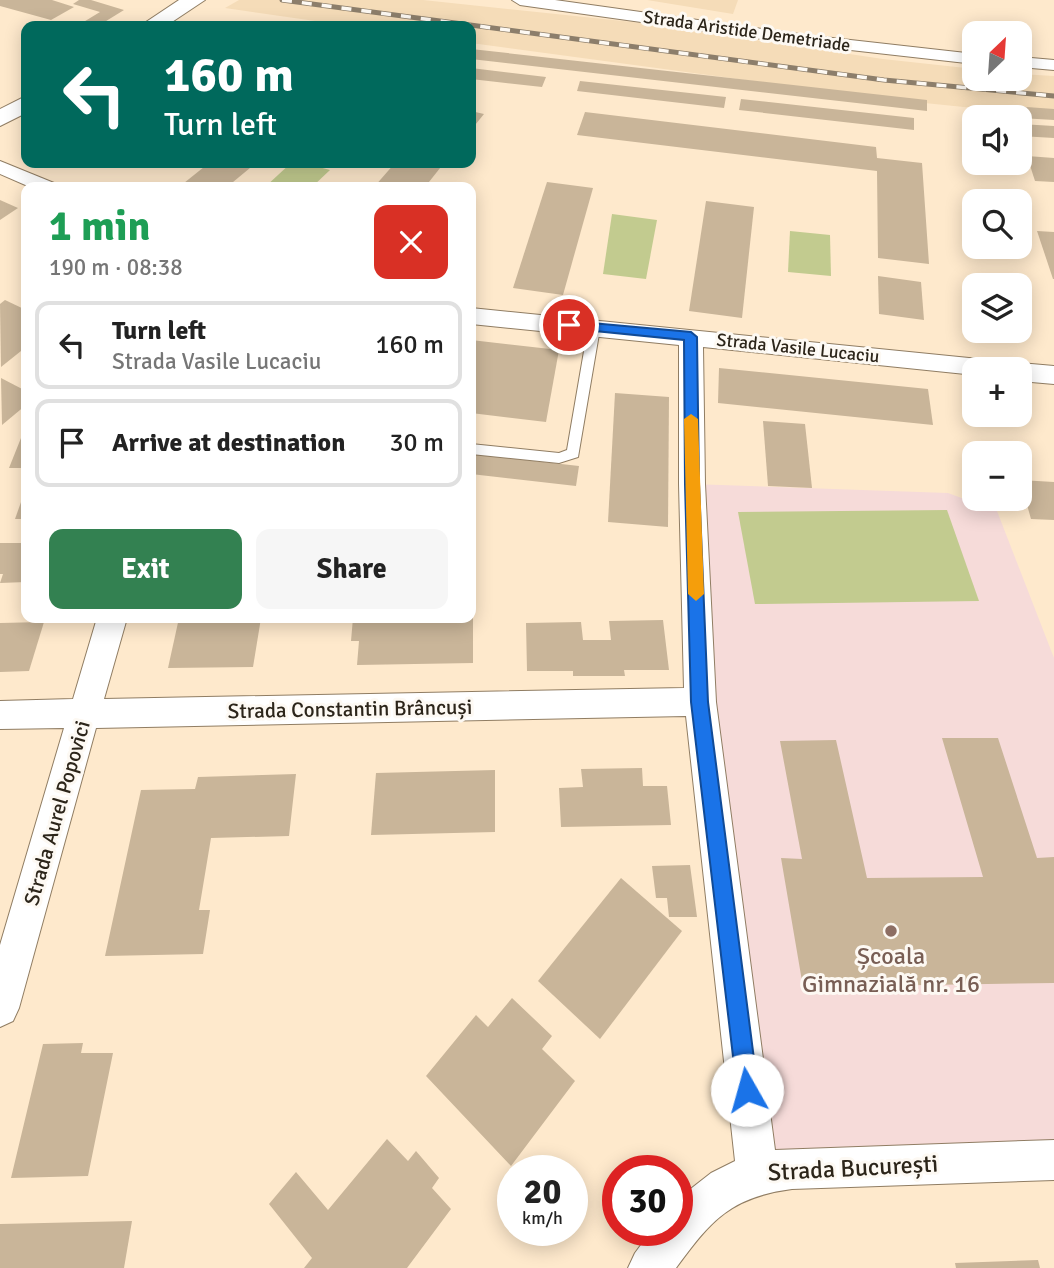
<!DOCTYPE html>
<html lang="en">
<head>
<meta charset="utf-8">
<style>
	body { margin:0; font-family:Signika,sans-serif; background:#f6f6f6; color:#222; height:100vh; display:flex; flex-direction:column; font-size:26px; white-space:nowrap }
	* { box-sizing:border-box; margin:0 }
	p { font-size:23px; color:#767676 }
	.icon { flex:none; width:38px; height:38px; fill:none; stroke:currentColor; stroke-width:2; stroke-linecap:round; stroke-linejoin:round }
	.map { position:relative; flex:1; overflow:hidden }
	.sheet { position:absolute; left:21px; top:182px; width:455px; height:441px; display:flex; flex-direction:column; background:#fff; border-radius:14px; box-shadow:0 4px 18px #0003 }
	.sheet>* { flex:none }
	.hud { position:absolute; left:21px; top:21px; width:455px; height:147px; border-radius:14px; box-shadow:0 4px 18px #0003; background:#00695c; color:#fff; overflow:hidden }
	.needle { width:46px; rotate:25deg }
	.controls { position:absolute; left:962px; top:21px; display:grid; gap:14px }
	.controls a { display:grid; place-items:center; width:70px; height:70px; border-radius:14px; background:#fff; box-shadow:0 4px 18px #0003; font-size:35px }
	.speed { position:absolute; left:497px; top:1155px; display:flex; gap:14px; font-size:35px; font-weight:700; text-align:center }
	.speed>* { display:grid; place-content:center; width:91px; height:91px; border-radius:50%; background:#fff; box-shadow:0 4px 18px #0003; line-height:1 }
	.speed small { font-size:18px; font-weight:400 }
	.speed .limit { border:10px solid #d22; background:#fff; color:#111 }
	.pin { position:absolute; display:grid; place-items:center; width:60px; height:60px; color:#fff; margin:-30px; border:4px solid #fff; border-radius:50%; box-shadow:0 2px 7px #0007 }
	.me { position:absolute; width:77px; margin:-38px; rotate:353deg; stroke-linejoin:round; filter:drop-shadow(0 0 5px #0008) }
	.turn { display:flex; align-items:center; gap:24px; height:147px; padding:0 28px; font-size:32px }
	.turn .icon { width:91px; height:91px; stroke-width:2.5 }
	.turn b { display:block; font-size:49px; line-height:60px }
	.round { display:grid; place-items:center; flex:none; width:74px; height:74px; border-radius:14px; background:#f6f6f6 }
	.summary { display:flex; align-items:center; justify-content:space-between; height:119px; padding:0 28px }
	h1 { font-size:42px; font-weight:700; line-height:52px; color:#1e9e55 }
	.button { display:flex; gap:14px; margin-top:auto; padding:14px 28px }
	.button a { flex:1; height:80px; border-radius:14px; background:#338151; color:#fff; font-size:28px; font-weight:700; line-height:80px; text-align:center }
	.button a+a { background:#f6f6f6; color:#222 }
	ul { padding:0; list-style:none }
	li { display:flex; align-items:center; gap:21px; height:88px; margin:0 14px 10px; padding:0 14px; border:4px solid #e0e0e0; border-radius:14px }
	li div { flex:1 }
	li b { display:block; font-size:26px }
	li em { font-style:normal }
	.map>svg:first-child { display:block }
</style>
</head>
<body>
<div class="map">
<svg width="1054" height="1268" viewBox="0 0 1054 1268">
	<rect width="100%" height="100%" fill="#fee9cc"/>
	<g fill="#f5dcb8">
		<path d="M239,0H423L642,23L883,59L975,69V79H1020V74L1054,76V116L895,100L471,43V26H350L225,8Z"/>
		<path d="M647,0H738L733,14Z"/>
	</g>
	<path fill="#f6dbd9" d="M692,484L948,493L997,511L1054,658V1160L757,1172Z"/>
	<g fill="#c2cb8f">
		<path d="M291,163H304L330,170L312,187H265Z"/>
		<path d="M612,214L657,220L646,279L603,274Z"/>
		<path d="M790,231L830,235L831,276L788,272Z"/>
		<path d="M947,510L979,601L755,604L738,512Z"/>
	</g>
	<g fill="#c9b599">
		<path d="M0,0H52L74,7L51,20L0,6Z"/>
		<path d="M79,0H91L124,10L98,26H77L100,12L73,4Z"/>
		<path d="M471,49L927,100V111L471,59Z"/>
		<path d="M471,68L546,77L542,87L471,79Z"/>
		<path d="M580,81L726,97L724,108L577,91Z"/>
		<path d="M741,99L914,118V130L739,110Z"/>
		<path d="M998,105L1054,109V120L1001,117Z"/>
		<path d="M471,111L484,114L471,130Z"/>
		<path d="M585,112L876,147L877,158L922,163L929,264L878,258L877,171L577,135Z"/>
		<path d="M1020,124L1054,126V138L1020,136Z"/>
		<path d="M1027,156L1054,158V182L1035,181Z"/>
		<path d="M209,163H256L227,187H179Z"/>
		<path d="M395,163H444L425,187H374Z"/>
		<path d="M547,182L593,188L563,295L513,288Z"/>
		<path d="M0,200L18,208L0,220Z"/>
		<path d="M706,201L754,207L742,318L689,311Z"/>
		<path d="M1037,231L1054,232V279H1053Z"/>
		<path d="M878,276L921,282L924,320L879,314Z"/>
		<path d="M5,300L26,310V347L1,367L0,304Z"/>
		<path d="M471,340L559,350L546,422L471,413Z"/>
		<path d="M719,368L928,389L933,425L718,403Z"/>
		<path d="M1,378L26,391V405L2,425Z"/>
		<path d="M615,393L669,397L668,527L608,522Z"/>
		<path d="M763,421L805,424L812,488L768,486Z"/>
		<path d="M23,433H26V468H9Z"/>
		<path d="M471,454L579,466L576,486L471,474Z"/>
		<path d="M1020,480L1054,482V520L1031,519Z"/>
		<path d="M26,488V519H15Z"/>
		<path d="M0,543H26V582L0,583L3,574H0Z"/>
		<path d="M471,614H473V663L357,665L359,641H351L353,618H471Z"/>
		<path d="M179,618H261L253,667L168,668Z"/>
		<path d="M663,620L669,670H624L625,676H573V671H527L526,623L581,622L583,640H611L609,621Z"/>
		<path d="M44,622L29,671L0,672V623Z"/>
		<path d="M942,738H998L1037,858L1054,857V983L803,987L781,858L802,859L780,741L836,740L867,878L983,877Z"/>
		<path d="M642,768L643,786H667L671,825L561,827L559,788L583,787L581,769Z"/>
		<path d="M495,770V832L371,835L376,773Z"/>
		<path d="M296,774L289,836L211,838L199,910H210L203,954L105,956L141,790L195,789L198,777Z"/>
		<path d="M690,865L697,917H669L667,898H656L652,866Z"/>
		<path d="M621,878L682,931L600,1039L538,981Z"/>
		<path d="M512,998L552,1036L542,1049L575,1081L511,1166L426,1076L476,1015L488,1027Z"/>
		<path d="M83,1043L81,1053H113L88,1176L11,1178L43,1044Z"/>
		<path d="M387,1139L408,1161L416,1151L439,1178L432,1188L451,1209L407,1268H304L312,1258L269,1204L296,1172L328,1210Z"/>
		<path d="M132,1221L124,1268H0V1224Z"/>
		<path d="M1038,1260L1040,1268H956L955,1263Z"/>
	</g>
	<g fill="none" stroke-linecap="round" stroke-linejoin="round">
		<g stroke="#907d63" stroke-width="2">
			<path id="lane" d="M594,324L600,328L578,457L559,463L471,454V444L559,453L567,450L588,328Z"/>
		</g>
		<g stroke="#907d63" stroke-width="2">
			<g id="street">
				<path d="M512,0H555L806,35L975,54V64L806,45L520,5Z"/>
				<path d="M1020,57L1054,60V70L1020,67Z"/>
				<path d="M0,161L54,183L57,187H30L0,174Z"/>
				<path d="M471,308L999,361L1008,363L1010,368L1020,363L1054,366V384L1020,381V369H975V375L703,347L705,484L716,702L775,1150L1054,1140V1180L792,1189C731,1197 711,1220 676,1268H628L635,1253L652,1230H677L679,1198L711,1173L735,1161L686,716L96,728L19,1008L13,1021L0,1027V945L64,728L0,729V701L73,699L97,618H127L104,699L684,688L679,484V345L471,324Z"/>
			</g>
		</g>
		<g stroke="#907d63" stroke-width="2">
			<g id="secondary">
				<path d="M179,0H205L166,26H140Z"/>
				<path d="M26,96V113L0,126V109Z"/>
			</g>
		</g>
		<use href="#lane" fill="#fff" fill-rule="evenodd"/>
		<use href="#street" fill="#fff" fill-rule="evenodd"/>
		<use href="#secondary" fill="#fff" fill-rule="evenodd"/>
		<g stroke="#8c7e6b" stroke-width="5">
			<path id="rail" d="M282,0L884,80L1054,96"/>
		</g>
		<use href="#rail" stroke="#fdf9f3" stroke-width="3.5" stroke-dasharray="10" stroke-linecap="butt"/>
	</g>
	<path fill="#1a73e8" stroke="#114b97" stroke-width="2" d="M569,321L691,332L697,337L699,484L708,702L758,1090L755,1097L747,1100L740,1097L737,1090L691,702L685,484L684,340L565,328L563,325Z"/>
	<path fill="#f59e0b" d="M691,414L698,419L704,594L696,601L688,594L684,419Z"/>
	<circle fill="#8d6e63" stroke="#fdf9f3" stroke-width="2.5" cx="891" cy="931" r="7"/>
	<g text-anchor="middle" stroke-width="6" stroke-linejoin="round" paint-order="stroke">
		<g font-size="18" fill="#2c251a" stroke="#fdf9f3">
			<text transform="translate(747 31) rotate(8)" y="6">Strada Aristide Demetriade</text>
			<text transform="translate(798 348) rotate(6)" y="6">Strada Vasile Lucaciu</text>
		</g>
		<g font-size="21" fill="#2c251a" stroke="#fdf9f3">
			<text transform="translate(350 709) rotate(-1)" y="7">Strada Constantin Brâncuși</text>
			<text transform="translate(57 813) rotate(-74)" y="7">Strada Aurel Popovici</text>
		</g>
		<g font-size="24" fill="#785e54" stroke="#fdf9f3">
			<text x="891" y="964">Școala<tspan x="891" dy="28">Gimnazială nr. 16</tspan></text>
		</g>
		<g font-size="24" fill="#2c251a" stroke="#fdf9f3">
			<text transform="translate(853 1168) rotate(-3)" y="8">Strada București</text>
		</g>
	</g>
</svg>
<div class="controls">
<a><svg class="needle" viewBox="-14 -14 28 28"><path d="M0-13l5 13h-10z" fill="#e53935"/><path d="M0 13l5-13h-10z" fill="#767676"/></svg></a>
<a><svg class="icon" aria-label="sound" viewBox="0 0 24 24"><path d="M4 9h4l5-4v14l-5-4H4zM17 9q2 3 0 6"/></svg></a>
<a><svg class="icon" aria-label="search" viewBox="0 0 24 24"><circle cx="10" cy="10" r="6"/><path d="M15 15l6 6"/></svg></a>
<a><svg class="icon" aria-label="layers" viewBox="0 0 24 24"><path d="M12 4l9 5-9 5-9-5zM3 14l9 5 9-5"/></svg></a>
<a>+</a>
<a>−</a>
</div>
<div class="speed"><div>20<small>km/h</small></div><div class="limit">30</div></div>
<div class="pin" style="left:569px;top:325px;background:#d93025"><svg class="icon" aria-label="arrive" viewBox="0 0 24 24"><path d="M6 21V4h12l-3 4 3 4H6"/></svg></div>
<svg class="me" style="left:747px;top:1090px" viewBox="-20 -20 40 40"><circle r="19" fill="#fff"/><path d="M0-13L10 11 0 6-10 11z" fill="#1a73e8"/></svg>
<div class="hud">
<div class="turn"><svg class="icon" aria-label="left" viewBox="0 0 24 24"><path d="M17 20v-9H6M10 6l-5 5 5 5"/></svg><div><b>160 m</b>Turn left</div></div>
</div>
<section class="sheet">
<div class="summary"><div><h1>1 min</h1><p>190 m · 08:38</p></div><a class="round" style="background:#d93025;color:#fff"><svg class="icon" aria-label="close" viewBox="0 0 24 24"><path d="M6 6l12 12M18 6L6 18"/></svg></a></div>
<ul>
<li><svg class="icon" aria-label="left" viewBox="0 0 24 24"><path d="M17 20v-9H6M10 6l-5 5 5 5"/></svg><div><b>Turn left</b><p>Strada Vasile Lucaciu</p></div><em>160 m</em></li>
<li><svg class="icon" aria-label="arrive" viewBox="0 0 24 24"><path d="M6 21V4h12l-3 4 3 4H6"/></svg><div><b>Arrive at destination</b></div><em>30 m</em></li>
</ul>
<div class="button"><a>Exit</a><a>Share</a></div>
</section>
</div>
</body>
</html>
